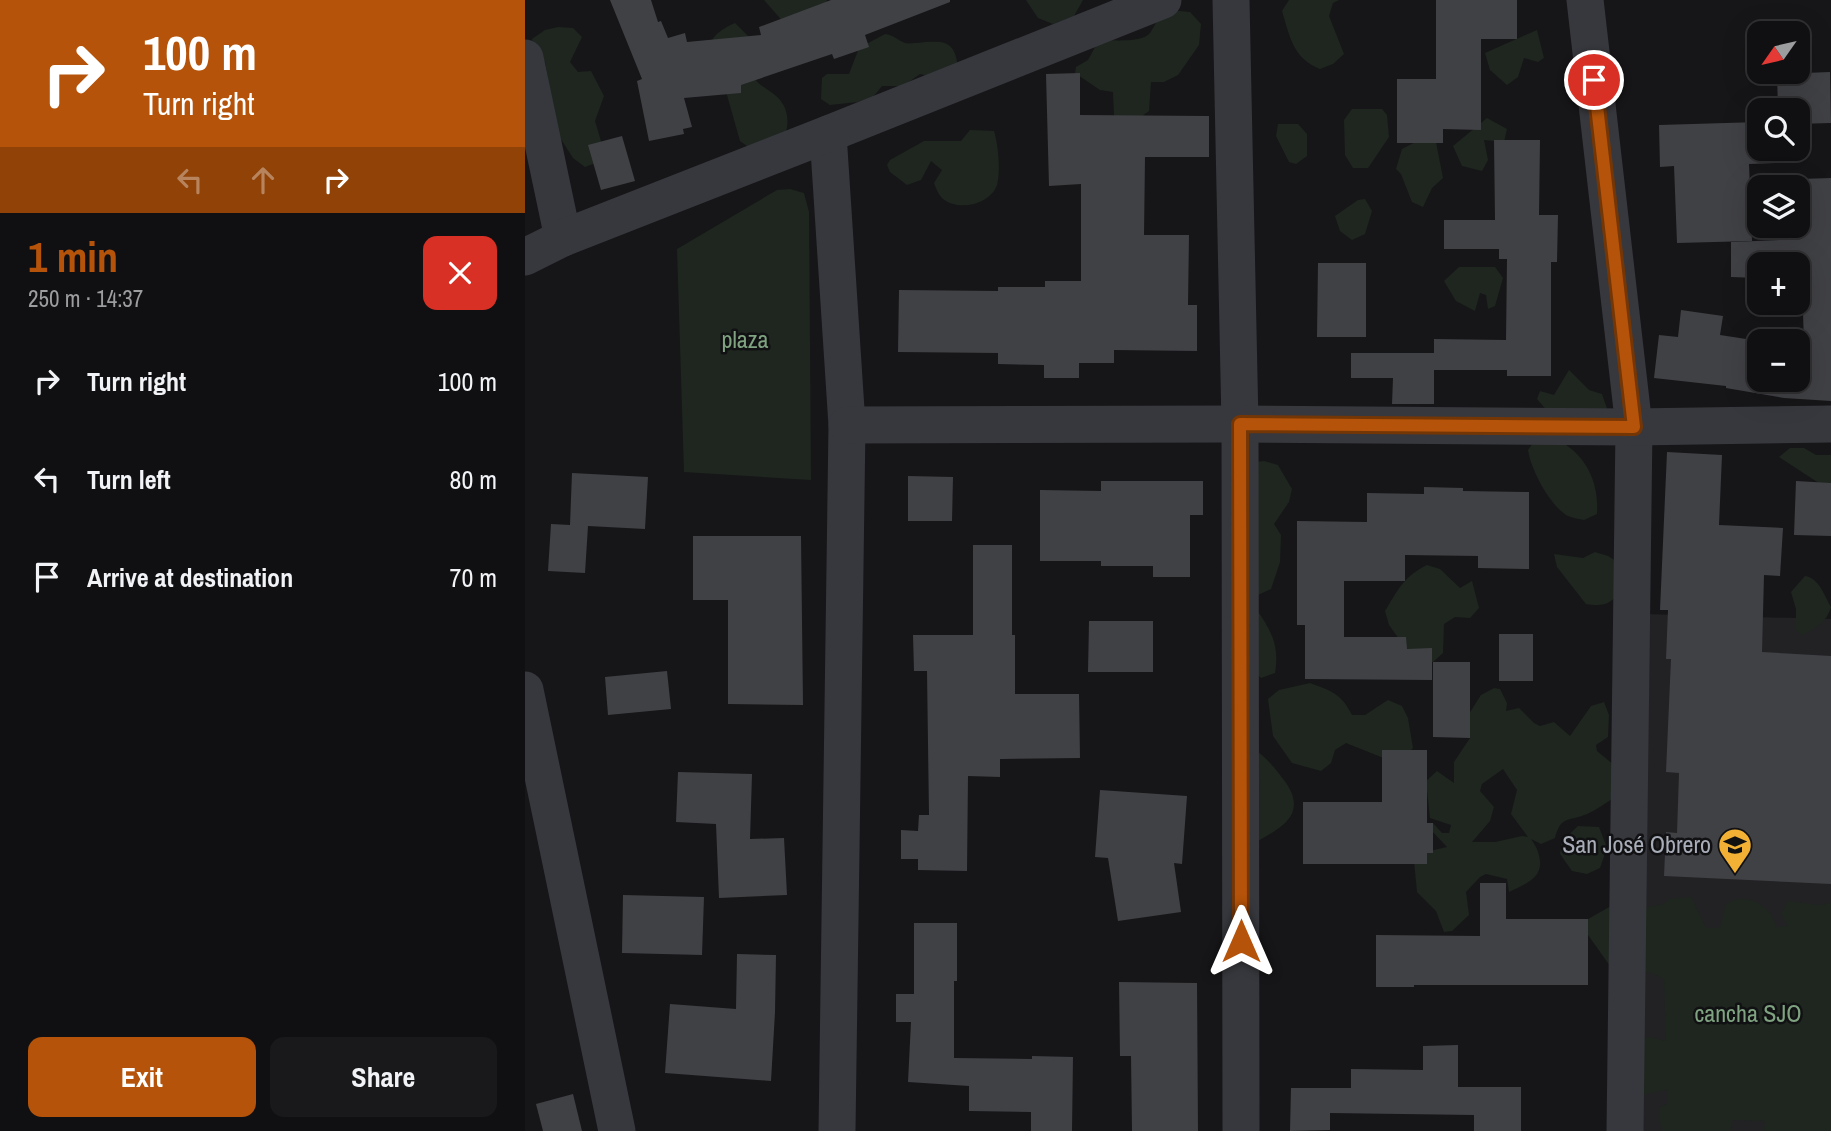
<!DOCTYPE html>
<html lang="en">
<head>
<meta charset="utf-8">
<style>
	body { margin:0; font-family:"Archivo Narrow",sans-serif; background:#19191b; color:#f1f3f6; height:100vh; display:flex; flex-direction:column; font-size:26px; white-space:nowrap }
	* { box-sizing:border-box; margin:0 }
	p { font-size:23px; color:#9c9d9f }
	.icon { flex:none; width:38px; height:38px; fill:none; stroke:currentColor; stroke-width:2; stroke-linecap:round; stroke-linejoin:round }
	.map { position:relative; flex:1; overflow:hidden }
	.sheet { display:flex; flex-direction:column; background:#101012; width:525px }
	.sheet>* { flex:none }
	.guide { background:#b45309; color:#fff; overflow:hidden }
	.needle { width:46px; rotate:236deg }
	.buttons { position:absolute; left:1222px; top:21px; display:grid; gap:14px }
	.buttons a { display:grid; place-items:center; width:63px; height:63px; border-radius:14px; background:#101012; box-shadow:0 7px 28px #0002,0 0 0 2px #303032; font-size:35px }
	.pin { position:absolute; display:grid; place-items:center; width:60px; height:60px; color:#fff; margin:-30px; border:4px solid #fff; border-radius:50%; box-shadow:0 2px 7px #0007 }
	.me { position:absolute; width:77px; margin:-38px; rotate:0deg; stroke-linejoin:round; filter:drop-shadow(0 0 5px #0008) }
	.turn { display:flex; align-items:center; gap:24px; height:147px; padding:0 28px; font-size:32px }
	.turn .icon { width:91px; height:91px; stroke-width:2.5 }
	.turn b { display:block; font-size:49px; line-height:60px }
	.lanes { display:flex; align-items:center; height:66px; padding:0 28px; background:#0003; justify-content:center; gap:35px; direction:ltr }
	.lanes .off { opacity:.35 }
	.round { display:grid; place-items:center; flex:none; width:74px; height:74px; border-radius:14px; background:#19191b }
	.summary { display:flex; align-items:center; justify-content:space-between; height:119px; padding:0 28px }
	h1 { font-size:42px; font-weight:700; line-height:52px; color:#b45309 }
	.button { display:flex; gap:14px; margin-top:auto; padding:14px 28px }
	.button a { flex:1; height:80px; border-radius:14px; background:#b45309; color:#fff; font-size:28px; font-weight:700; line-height:80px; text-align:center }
	.button a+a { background:#19191b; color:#f1f3f6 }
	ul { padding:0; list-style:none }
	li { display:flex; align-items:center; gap:21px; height:98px; padding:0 28px }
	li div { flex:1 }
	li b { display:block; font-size:26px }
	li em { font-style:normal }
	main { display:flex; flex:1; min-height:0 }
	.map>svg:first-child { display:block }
</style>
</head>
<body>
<main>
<section class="sheet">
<div class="guide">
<div class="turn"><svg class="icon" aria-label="right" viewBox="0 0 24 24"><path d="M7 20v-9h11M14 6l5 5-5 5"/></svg><div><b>100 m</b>Turn right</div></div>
<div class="lanes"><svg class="icon off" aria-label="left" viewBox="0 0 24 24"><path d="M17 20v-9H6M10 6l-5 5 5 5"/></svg><svg class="icon off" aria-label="ahead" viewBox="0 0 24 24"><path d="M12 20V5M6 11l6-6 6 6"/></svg><svg class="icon" aria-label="right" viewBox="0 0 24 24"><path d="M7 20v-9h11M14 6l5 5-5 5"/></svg></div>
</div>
<div class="summary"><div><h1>1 min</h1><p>250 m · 14:37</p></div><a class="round" style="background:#d93025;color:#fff"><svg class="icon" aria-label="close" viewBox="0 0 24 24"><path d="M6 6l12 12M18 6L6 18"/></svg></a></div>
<ul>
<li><svg class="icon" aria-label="right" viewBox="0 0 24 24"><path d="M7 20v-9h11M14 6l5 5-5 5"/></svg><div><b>Turn right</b></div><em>100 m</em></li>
<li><svg class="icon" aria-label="left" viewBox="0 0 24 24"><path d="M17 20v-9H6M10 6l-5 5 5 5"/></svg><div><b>Turn left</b></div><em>80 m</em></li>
<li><svg class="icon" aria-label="arrive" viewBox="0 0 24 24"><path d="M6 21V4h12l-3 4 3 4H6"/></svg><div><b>Arrive at destination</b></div><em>70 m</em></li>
</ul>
<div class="button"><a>Exit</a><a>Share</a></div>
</section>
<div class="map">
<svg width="1306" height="1131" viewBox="0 0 1306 1131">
	<rect width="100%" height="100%" fill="#161618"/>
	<path fill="#222225" d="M1118,614L1306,619V1131H1108Z"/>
	<g fill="#1e261f" fill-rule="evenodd">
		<path d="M239,0H302L298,19L261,25Z"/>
		<path d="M501,0H558L549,16L528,24L513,18Z"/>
		<path d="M764,0H814L808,3L804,16L819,54L808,64L795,69C768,58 765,37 757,11Z"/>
		<path d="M644,10L665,12L676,24L674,45L653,75L639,82H626L624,111L606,124L589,115L588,92L575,90L550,73L551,67L563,60L574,40C587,40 618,43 625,33C634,20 629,20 644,10Z"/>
		<path d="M210,23L230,43C229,51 225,64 227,72C230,83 239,87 246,92C261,102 265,116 261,132L226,149L215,141L200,88L182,49C188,35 196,29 210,23Z"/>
		<path d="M33,27L48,28L57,37L45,62L53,72L66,71L79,96L70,121L78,148L73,162L60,167L48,158L16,108L23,79L20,62L9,53L7,39L20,30Z"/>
		<path d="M1012,30L1019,58L1013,62L999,58L993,77L982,85L965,70L960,53Z"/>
		<path d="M360,34C369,35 372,40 380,43C382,44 388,43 391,43C417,41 431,38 433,70L422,81L395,74L378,86H357L348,97L333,102L305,105L296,99L297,78L302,74H324L334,48Z"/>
		<path d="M827,109H857L862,115L864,137L843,168H828L820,155L819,120Z"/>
		<path d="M962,118L982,129L979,142L959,140L963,160L957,171L937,166L928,146Z"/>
		<path d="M753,124H773L782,134V156L771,164L764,162L751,136Z"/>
		<path d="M445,130L469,131C473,144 476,171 472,185C465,205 432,212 417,198C413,194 411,188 409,183L417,170L406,161L396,180L382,185L365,172L362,165L365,160L399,141H436Z"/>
		<path d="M904,135L911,142L918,178L907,188L898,207L887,202L876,174L871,169L877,149Z"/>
		<path d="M265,189L279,193L284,212L286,480L159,472L152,249L252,190Z"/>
		<path d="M840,199L847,211L840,234L827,240L815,231L810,216L833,200Z"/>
		<path d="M934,267H970L978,278L970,306L963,309L961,295L955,293L950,311L931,301L919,281Z"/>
		<path d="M1044,370L1064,390L1077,394L1086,420L1031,421L1012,399L1015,391L1029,395Z"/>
		<path d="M1011,439C1019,440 1031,439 1038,443C1063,458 1074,485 1072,514L1059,520C1054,519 1048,518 1043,516C1025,506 1006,470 1003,450Z"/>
		<path d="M1265,448H1279L1291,455H1306V491L1254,457Z"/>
		<path d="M739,461L753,465L767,489L764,502L749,524L756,535L755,562L746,589L733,595L724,463Z"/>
		<path d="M1070,552L1083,556L1094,563L1097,590C1085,604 1080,607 1061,604L1032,567L1029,554L1058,558Z"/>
		<path d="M902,565L915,569L935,588L947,581L954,608L945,618L930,617L919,624L918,653L908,662L890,661L864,625L860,611C873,590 878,577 902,565Z"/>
		<path d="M1280,576C1294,578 1299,595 1306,607C1302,622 1291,628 1277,635L1271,630V609L1266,592Z"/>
		<path d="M730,607C745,629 755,644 750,673L736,678L725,668Z"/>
		<path d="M785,683C806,691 816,693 827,715H840L863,700L877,706L883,718L888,748L878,758L861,759L821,743L810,750L806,763L796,771L767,763L748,736L743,699L754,690Z"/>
		<path d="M969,688L975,689L982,703L981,711L994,708L1009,723L1015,726L1029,722L1045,736L1066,706L1079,702L1084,715L1083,737L1071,745L1072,751L1089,765L1087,799C1079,804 1071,810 1062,814C1043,822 1036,815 1030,838L1016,844L1006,839C1011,846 1014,852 1015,861C1017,879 998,885 984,892L982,879L961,874L955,877L941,892L944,915L927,931L919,932L911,911L892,892L889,861L900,852L922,847L904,828L908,823L917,833H924L926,825L905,818L901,781L912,771L929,783V762L945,738L940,720L956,695ZM978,769L992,790L986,814L1003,837L997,836L970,842H947L965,821L969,807L955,791L957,784Z"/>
		<path d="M728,748C741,757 750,768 759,780C787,818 750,830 721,848Z"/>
		<path d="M1053,826L1074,827L1082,848L1075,868L1062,874L1047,871L1035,854L1037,841Z"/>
		<path d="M1166,897L1181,928H1195L1201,904C1220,891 1247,905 1251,927L1263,926L1256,914L1263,901L1294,905L1306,903V1131H1239L1240,1121L1208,1120L1205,1131H1138L1135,1122L1134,1108L1143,1103V1089L1118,1095L1097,1042L1125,1037L1141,1041L1139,979L1125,972L1112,975L1090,973L1063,935V919L1095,901L1123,907L1139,904L1144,899Z"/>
	</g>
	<g fill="#404145">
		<path d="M85,0H126L133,22L136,21L143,38L160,33L162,42L236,35L234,27L306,0H425V2L340,35L344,47L309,59L307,54L216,85V93L159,98L167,127L158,129L159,134L124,141L112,81L117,79Z"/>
		<path d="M911,0H992V39H956V130L918,129V143H872V79H911Z"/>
		<path d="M1305,72L1306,123L1272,124V110H1253L1252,74Z"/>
		<path d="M555,73V115L684,116V157H620L619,235H664L663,305H672V351L589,350V363H554V378H519V365L473,364V353L373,352L374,290L473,291V287H520V281H556V184L524,186L521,74Z"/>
		<path d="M1234,122V149H1250L1251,163L1224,164L1227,241L1152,243L1149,166L1135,167L1134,125Z"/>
		<path d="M97,136L110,181L76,190L63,145Z"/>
		<path d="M969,140H1015L1014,215H1033L1032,262H1026V376H982V370H909V404H867L868,378H826V353H909V339L981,340L982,259H974V249H919V220H970Z"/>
		<path d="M1306,178V401L1259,398L1201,388V386L1129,378L1134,335L1153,337L1156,310L1198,316L1195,335L1234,341V380H1272V344L1279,345L1277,279L1272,278V264H1234V278L1206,277V242L1277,239L1275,179Z"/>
		<path d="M793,263H841V337H792Z"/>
		<path d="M1142,452L1197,455L1194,525L1258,528L1255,576L1239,575L1237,652L1306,656V884L1139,876L1141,832L1152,833L1154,773L1141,772L1146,659H1141L1143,610H1135Z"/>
		<path d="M47,473L123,477L120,529L63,526L60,573L23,571L26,524L45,525Z"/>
		<path d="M383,476L428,477L427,521H383Z"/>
		<path d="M576,481H678V515H665V577H628V566H576V561H515V490L576,491Z"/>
		<path d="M1271,481L1306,483V536L1269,535Z"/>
		<path d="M899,487L938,488V491L1004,492V569L953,568V556L880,555V581H819V637H881L882,649L907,648V680L780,679V625H772V521L842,522V493L899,494Z"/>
		<path d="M168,536H276L278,705L203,704V600H168Z"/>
		<path d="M448,545H487V635H490V694H554L555,758L475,759V777L443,776L442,871L393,870V859H376V830L393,831L394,815H404L402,671H389L388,635H448Z"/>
		<path d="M564,621H628V672H563Z"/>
		<rect x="974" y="634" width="34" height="47"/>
		<path d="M908,662H945V738L908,737Z"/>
		<path d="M142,671L146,709L83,715L80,677Z"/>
		<path d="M857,750H902V823H908V853H902V864H778V802H857Z"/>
		<path d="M153,772L227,774L225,839L259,838L262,895L194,898L191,824L151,822Z"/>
		<path d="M575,790L662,796L657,864L649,863L656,912L593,921L583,858L570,857Z"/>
		<path d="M955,883H981V919H1063V985H889V987H851V935L955,936Z"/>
		<path d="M98,895L179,897L177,955L97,953Z"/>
		<path d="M389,923H432V981H429V1058L507,1059V1056L548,1057L547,1131H506V1112L444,1111V1086L383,1082L386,1022H371V994H389Z"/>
		<path d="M212,954L251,955L250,1012L246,1081L140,1073L145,1004L211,1009Z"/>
		<path d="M594,982L672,983L673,1131H607L606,1056H595Z"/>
		<path d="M933,1045V1087H996V1131H949V1115L805,1113V1130L765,1131L766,1088H826V1069L898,1070V1046Z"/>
		<path d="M48,1094L57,1131H18L11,1104Z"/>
	</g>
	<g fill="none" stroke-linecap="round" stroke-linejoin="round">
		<g stroke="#37383d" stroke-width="37">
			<path d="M706,0L715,424L716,1131"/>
			<path d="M1060,0L1109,427L1100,1131"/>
			<path d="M0,58L38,238"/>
			<path d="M303,134L322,425L312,1131"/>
			<path d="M0,257L38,238L303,134L638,0"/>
			<path d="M322,425L715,424L1109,427L1306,424"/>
			<path d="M0,690L92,1131"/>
		</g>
	</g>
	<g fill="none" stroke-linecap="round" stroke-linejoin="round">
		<g stroke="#753606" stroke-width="18">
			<path id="route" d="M716,941L715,424L1109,427L1069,80"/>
		</g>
		<use href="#route" stroke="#b45309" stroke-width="12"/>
	</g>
	<defs>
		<g id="school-pin" transform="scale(1.75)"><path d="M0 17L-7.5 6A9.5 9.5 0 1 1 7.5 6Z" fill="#f2b134" stroke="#111113"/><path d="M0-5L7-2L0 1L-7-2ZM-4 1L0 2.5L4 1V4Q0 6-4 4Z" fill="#111"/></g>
	</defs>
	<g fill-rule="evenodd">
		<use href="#school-pin" x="1210" y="845"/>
	</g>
	<g text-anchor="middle" stroke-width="5" stroke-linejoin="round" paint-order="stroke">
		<g font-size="24" fill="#7fa381" stroke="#111113">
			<text x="220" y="348">plaza</text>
			<text x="1223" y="1022">cancha SJO</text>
		</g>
		<g font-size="24" fill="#a8adb8" stroke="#111113" text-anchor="end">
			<text x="1186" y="853">San José Obrero</text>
		</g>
	</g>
</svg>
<div class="buttons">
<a><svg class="needle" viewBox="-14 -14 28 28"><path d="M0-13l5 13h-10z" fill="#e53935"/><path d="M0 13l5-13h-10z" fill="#9c9d9f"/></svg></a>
<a><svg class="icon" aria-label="search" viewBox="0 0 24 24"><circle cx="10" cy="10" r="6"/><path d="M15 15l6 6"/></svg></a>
<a><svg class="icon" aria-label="layers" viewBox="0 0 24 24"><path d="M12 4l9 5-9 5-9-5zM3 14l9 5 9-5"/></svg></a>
<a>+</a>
<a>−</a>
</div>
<div class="pin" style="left:1069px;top:80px;background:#d93025"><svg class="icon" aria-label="arrive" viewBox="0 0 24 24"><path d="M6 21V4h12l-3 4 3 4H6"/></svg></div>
<svg class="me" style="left:716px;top:941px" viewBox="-20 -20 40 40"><path d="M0-17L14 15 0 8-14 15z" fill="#b45309" stroke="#fff" stroke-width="4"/></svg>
</div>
</main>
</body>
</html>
